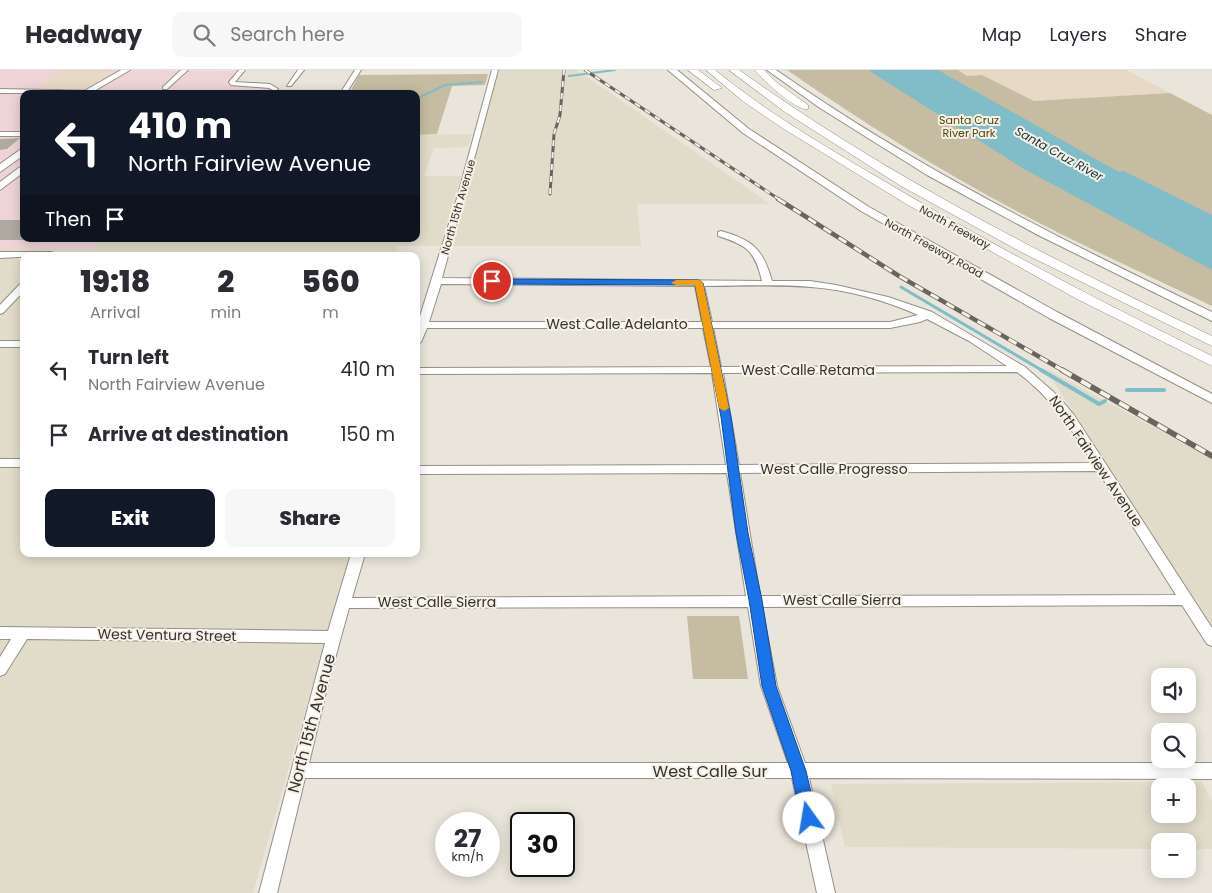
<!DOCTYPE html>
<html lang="en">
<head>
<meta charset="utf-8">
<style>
	body { margin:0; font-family:Poppins,sans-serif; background:#f7f7f7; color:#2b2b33; height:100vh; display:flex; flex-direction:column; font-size:19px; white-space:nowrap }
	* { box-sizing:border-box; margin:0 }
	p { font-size:16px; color:#7c7c81 }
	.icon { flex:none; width:28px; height:28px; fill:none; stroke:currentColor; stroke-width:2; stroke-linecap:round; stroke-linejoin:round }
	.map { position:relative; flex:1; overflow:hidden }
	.drawer { position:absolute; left:20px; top:182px; width:400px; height:305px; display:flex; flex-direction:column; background:#fff; border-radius:10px; box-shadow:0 2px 12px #0003 }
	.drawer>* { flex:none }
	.banner { position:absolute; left:20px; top:20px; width:400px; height:152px; border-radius:10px; box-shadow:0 2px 12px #0003; background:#111827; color:#fff; overflow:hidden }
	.controls { position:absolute; left:1151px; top:598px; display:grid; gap:10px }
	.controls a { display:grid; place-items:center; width:45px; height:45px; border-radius:10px; background:#fff; box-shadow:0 2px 12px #0003; font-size:25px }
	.speed { position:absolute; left:435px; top:742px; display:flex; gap:10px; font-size:25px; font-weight:700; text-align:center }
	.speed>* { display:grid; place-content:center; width:65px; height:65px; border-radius:50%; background:#fff; box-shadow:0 2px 12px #0003; line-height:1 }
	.speed small { font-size:12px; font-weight:400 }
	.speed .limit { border:2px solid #111; border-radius:8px; background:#fff; color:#111 }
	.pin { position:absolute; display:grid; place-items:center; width:42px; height:42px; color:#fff; margin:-21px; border:2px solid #fff; border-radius:50%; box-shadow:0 1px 5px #0007 }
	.me { position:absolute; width:55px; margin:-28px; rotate:347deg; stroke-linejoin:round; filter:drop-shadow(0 0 4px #0008) }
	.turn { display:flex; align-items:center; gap:18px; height:105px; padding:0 25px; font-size:22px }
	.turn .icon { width:65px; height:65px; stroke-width:2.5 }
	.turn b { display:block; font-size:35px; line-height:42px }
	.then { display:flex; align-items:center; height:48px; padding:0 25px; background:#0003; gap:10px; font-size:19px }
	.eta { display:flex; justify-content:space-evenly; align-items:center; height:85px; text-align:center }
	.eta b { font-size:30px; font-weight:800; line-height:35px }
	.cta { display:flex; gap:10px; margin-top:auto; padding:10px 25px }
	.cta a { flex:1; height:58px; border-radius:10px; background:#111827; color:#fff; font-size:20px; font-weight:800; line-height:58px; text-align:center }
	.cta a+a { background:#f7f7f7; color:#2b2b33 }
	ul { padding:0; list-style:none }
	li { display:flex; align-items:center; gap:15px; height:65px; padding:0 25px }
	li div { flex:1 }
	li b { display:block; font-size:19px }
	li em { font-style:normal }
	header { display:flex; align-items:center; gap:30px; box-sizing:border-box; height:70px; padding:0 25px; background:#fff; border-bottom:1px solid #e1e1e2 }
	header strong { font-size:24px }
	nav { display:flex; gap:28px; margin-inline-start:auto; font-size:18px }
	.search { width:350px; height:45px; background:#f7f7f7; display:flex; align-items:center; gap:12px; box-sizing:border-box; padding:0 18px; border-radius:10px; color:#7c7c81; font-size:19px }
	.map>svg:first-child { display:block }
</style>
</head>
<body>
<header>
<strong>Headway</strong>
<div class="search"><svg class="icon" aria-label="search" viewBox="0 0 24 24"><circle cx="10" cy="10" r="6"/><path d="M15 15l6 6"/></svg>Search here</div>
<nav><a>Map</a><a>Layers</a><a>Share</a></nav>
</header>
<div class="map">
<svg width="1212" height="823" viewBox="0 0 1212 823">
	<rect width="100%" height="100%" fill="#e9e5da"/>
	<path fill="#eed4d6" d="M0,0L245,1L235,12L236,14L272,15L279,19H341L338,24H24V169H102L94,179H0Z"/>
	<g fill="#e1dbc9" fill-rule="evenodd">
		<path d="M499,0H577L770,134H637L641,176H450Z"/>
		<path d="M472,64L468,77L434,78L424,106H461L440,176H398L394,186H24V484H350L253,823H0V179H94L102,169H416V65Z"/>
		<path d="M1045,298L1212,389V558Z"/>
		<path d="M1202,712L1212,731V779H1188V771H1160V779L845,777L831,714ZM1188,716V744H1160V716Z"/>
	</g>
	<g fill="#e8d9c6">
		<path d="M59,0H116L86,19L36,18Z"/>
		<path d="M958,0H1127L1170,23L1034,31L982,5L967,6Z"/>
	</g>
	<g fill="#c5bca1">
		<path d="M787,0H958L967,6L982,5L1034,31L1170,23L1212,45V236C1162,212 1111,189 1061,164C965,116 875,61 787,0Z"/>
		<path d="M488,4L485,15L452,16L437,64L416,65V24H361L351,20L359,5Z"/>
		<path d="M687,546H739L748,609H693Z"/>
	</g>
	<path fill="#80bdc8" d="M868,0H938L1106,95L1120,102L1124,101L1212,145V200L1024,99Z"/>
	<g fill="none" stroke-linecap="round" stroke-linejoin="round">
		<g stroke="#80bdc8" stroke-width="2">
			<path d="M569,6L615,0"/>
			<path d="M416,29L445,15L482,12"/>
		</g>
		<path stroke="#80bdc8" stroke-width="3" d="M901,217L1043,301"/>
		<g stroke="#80bdc8" stroke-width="4">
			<path d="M1041,300L1099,334L1105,331"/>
			<path d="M1127,320H1164"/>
		</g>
	</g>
	<g fill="#aeaaa0">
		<path d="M20,68L7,79L0,80V69Z"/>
		<rect x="0" y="150" width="24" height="20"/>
	</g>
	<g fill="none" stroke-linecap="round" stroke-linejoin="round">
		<g stroke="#949086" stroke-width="2">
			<g id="minor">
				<path d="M181,0H188L167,19H163V17Z"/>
				<path d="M239,0H245L235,12L270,14L278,19L275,21L269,18L231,15L229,12Z"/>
				<path d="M298,0H304L291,16H287Z"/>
				<path d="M355,0H361L347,22L349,24H342L341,22Z"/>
				<path d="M492,0H498L442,208L762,211C755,181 747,175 718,166V162L721,161C753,170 763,179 772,211H810L836,215L888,227L932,242L1025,297L1057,325L1074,345L1212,558V576L1207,574L1182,535L762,537L777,616L805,693H1212V709L809,708L835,823H817L792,708H305L277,823H259L325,573L27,569L5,604L0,606V587L11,569H0V557L328,561L351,484H365L352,528L746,526L727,403L416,404V396L726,395L712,303L416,304V298L711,297L703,258H427L421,272L416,275V259L457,128ZM441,214L695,216L702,252H429ZM704,216C740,216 776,214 811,217C849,220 884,230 918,245L890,252H712ZM927,249L969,271L1007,296L721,297L713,258H890L920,252ZM1017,302C1051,327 1071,358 1093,393L739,395L723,303ZM1098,401L1176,525L760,526L740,403ZM748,537L761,616L788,693H309L327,618L349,538Z"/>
				<path d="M0,19L99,21L102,23H0Z"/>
				<rect x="0" y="62" width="24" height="4"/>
				<path d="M0,182H52L57,185L0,188Z"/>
				<path d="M24,212V221L3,243L0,244V235L21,213Z"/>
				<rect x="0" y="271" width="24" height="6"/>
				<rect x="0" y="389" width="24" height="8"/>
			</g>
		</g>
		<g stroke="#949086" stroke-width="2">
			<g id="major">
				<path d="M121,0H130L89,24H79Z"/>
				<path d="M668,0H677L749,59L869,137L1057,242L1212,324V333L1049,248L861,141L743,63Z"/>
				<path d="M767,0H776C913,96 1061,170 1212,242V251L1038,165L927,105L820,38Z"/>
				<path d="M58,20L69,22L70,24H55V20Z"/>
				<path d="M24,77V85L0,102V94Z"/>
				<path d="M24,94V102L0,120V112Z"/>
			</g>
		</g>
		<g stroke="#949086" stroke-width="1">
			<g id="highway">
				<path d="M688,0H698L722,18L714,20Z"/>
				<path d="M706,0H715C769,44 829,79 889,114C994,176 1102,233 1212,286V296L1077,229L908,135L784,59L744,32Z"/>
				<path d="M729,0H739C887,106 1048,188 1212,266V276L1023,183L901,116L785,42Z"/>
				<path d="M755,0H764L776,12L808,35V39C796,41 763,10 755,0Z"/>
			</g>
		</g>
		<use href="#minor" fill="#fff" fill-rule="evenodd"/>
		<use href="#major" fill="#fff" fill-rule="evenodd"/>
		<use href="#highway" fill="#fff" fill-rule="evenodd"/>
		<g stroke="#68655f" stroke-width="3">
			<g id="rail-far2">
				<path d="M585,0L780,130"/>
				<path d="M550,124L554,64L560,45L564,0"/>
			</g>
		</g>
		<g stroke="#68655f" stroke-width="4.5">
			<path id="rail-far1" d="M778,129L899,206L1064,301"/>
		</g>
		<g stroke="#68655f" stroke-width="5.5">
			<path id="rail" d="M1062,300L1212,386"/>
		</g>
		<use href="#rail-far2" stroke="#f6f2e7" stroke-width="2" stroke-dasharray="6" stroke-linecap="butt"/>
		<use href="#rail-far1" stroke="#f6f2e7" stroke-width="3" stroke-dasharray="9" stroke-linecap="butt"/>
		<use href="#rail" stroke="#f6f2e7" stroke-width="4" stroke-dasharray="11" stroke-linecap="butt"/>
	</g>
	<path fill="#1a73e8" stroke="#114b97" d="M489,209L699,210L703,213L731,347L748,463L762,530L776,616L806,701L817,748L815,753L809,755L803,753L801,748L791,701L762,616L749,530L736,463L721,347L695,215L492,214L489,213Z"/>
	<path fill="#f59e0b" d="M699,210L703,213L729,338L724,341L719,338L695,215H676L671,213L676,210Z"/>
	<g text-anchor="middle" stroke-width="4" stroke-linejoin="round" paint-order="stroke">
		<g font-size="11" fill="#57460c" stroke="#f6f2e7">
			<text x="969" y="54">Santa Cruz<tspan x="969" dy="13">River Park</tspan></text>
		</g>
		<g font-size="11" fill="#34322e" stroke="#f6f2e7">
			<text transform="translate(458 137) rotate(-74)" y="4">North 15th Avenue</text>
			<text transform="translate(955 157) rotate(29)" y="4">North Freeway</text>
			<text transform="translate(934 178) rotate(29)" y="4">North Freeway Road</text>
		</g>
		<g font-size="12" font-style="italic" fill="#113036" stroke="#f6f2e7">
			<text transform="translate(1059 84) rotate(29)" y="4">Santa Cruz River</text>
		</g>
		<g font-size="14" fill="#34322e" stroke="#f6f2e7">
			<text x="617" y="259">West Calle Adelanto</text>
			<text x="808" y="305">West Calle Retama</text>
			<text transform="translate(1096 391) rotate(56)" y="5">North Fairview Avenue</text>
			<text x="834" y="404">West Calle Progresso</text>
			<text x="842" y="535">West Calle Sierra</text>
			<text x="437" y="537">West Calle Sierra</text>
			<text transform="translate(167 565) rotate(1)" y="5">West Ventura Street</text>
		</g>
		<g font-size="16" fill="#34322e" stroke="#f6f2e7">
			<text transform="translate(311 653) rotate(-75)" y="6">North 15th Avenue</text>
			<text x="710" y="707">West Calle Sur</text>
		</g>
	</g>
</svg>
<div class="controls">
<a><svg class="icon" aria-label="sound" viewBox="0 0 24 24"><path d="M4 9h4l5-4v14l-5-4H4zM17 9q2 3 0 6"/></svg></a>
<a><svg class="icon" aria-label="search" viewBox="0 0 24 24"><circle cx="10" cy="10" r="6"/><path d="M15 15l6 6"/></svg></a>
<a>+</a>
<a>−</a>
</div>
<div class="speed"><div>27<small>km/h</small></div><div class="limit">30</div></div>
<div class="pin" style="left:492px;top:211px;background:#d93025"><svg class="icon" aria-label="arrive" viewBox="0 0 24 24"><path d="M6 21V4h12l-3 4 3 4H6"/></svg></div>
<svg class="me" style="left:809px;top:748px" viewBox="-20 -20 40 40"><circle r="19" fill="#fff"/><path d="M0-13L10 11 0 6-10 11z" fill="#1a73e8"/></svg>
<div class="banner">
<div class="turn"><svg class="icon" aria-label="left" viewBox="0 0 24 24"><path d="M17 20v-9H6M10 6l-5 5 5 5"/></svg><div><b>410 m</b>North Fairview Avenue</div></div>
<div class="then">Then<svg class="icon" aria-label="arrive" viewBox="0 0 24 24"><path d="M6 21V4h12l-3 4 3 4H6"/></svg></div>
</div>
<section class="drawer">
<div class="eta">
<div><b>19:18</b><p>Arrival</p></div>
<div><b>2</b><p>min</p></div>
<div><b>560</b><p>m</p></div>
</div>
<ul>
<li><svg class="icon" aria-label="left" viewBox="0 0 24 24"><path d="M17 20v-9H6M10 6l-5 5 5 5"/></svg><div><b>Turn left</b><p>North Fairview Avenue</p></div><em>410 m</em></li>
<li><svg class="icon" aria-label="arrive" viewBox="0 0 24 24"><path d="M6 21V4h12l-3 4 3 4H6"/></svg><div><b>Arrive at destination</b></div><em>150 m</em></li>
</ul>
<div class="cta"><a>Exit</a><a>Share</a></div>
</section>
</div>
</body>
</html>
